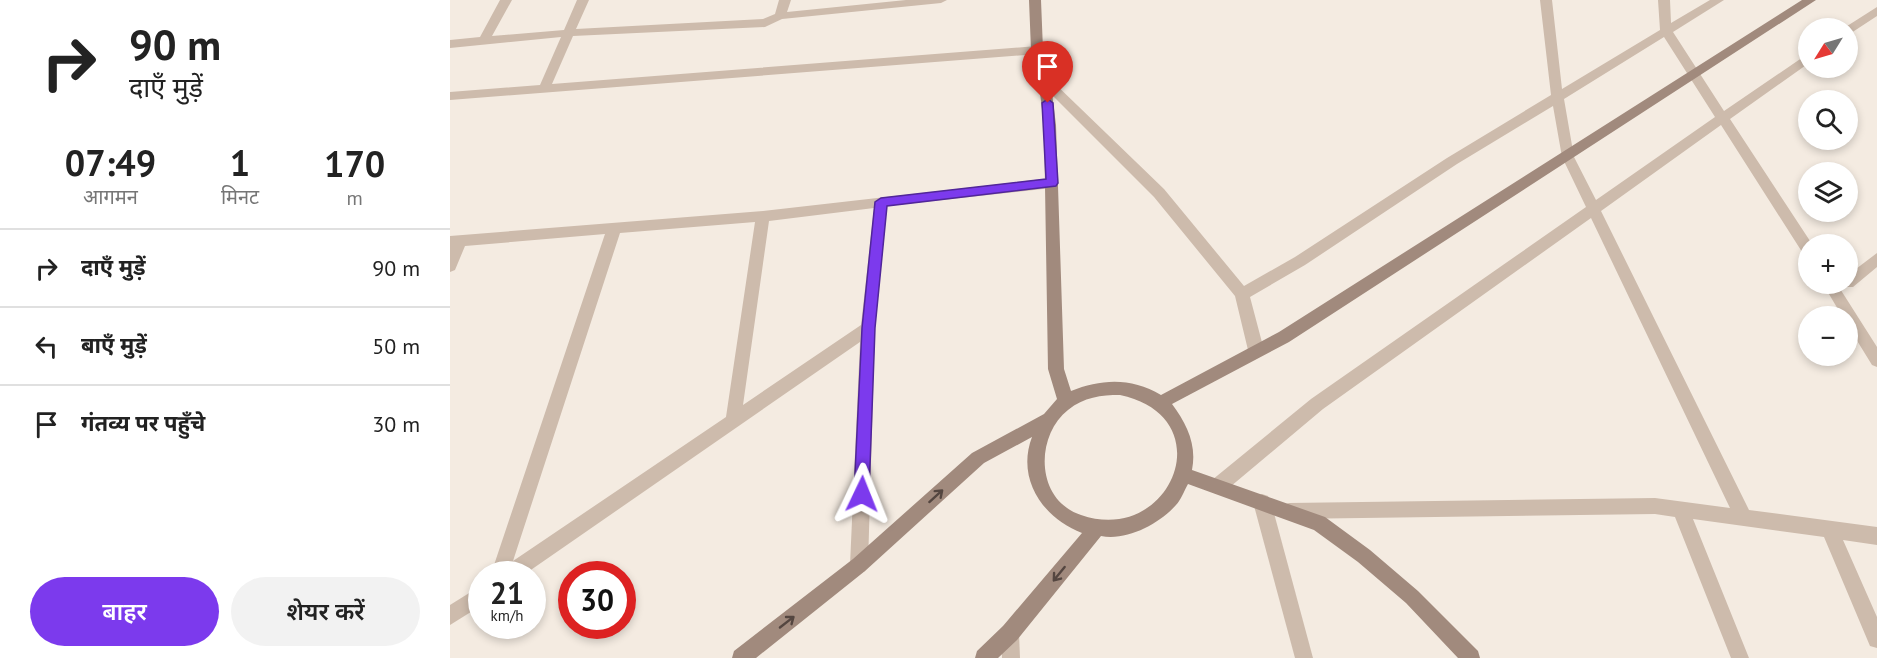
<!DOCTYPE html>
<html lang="hi">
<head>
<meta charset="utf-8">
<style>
	body { margin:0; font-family:"PT Sans","Noto Sans Devanagari",sans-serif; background:#f2f2f2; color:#222; height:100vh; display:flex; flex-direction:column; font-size:22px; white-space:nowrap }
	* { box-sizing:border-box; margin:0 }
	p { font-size:20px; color:#767676 }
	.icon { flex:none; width:33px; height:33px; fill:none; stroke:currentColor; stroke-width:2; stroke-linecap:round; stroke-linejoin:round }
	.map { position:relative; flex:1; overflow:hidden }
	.panel { display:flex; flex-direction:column; background:#fff; width:450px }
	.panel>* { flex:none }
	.hud { background:#fff; color:#222; overflow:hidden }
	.needle { width:39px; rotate:233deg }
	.fabs { position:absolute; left:1348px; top:18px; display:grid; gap:12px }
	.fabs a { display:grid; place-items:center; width:60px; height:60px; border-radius:50%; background:#fff; box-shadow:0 3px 9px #0003; font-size:30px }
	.speed { position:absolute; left:18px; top:561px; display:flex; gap:12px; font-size:30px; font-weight:700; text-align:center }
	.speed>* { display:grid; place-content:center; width:78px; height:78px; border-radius:50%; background:#fff; box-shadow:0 3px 9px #0003; line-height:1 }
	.speed small { font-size:15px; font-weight:400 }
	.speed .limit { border:9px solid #d22; background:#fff; color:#111 }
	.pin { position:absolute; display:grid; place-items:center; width:51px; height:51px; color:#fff; margin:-62px -26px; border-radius:50% 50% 50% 0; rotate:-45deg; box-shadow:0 0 6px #0007 }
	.pin .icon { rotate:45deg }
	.me { position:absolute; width:66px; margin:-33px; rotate:2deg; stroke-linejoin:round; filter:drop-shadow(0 0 4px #0008) }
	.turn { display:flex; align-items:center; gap:21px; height:126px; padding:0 30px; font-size:27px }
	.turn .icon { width:78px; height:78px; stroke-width:2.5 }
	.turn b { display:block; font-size:42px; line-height:51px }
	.eta { display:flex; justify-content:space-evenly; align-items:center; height:102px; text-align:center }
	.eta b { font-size:36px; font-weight:600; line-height:42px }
	.button { display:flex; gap:12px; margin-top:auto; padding:12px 30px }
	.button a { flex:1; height:69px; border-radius:36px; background:#7c3aed; color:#fff; font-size:24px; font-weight:600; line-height:69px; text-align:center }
	.button a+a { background:#f2f2f2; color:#222 }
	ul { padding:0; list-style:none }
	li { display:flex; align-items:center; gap:18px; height:78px; padding:0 30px; border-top:2px solid #e0e0e0 }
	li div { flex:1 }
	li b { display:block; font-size:22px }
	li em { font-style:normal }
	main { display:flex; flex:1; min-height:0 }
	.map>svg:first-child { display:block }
</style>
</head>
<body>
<main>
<section class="panel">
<div class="hud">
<div class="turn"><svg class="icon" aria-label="right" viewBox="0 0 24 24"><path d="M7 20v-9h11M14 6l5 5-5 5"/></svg><div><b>90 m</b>दाएँ मुड़ें</div></div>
</div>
<div class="eta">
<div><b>07:49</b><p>आगमन</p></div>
<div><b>1</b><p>मिनट</p></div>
<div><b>170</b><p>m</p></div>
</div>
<ul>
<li><svg class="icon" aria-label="right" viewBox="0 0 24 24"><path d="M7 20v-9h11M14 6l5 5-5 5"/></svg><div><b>दाएँ मुड़ें</b></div><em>90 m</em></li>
<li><svg class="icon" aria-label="left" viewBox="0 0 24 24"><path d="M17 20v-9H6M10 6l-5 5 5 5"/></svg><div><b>बाएँ मुड़ें</b></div><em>50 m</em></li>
<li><svg class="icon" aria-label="arrive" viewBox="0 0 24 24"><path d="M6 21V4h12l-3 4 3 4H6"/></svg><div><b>गंतव्य पर पहुँचे</b></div><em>30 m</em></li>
</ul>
<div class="button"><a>बाहर</a><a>शेयर करें</a></div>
</section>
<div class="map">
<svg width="1427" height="658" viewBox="0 0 1427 658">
	<rect width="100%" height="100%" fill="#f4ebe1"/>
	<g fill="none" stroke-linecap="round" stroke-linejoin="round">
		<g fill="#cdbbac" fill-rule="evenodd">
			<path d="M50,0H62L42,36L114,30L127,0H139L126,29L313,19L325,14L329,0H341L337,12L456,0H497L491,3L332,19L315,27L123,36L102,84L587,46L593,50L587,54L0,100V92L90,85L111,37L0,48V40L30,37Z"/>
			<path d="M1090,0H1102L1112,89L1210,30L1208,0H1220L1221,23L1260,0H1274L1223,32L1274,111L1359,53V63L1280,119L1362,244H1359V257L1354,255L1271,125L1151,211L1299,510L1427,527V545L1393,540L1427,617V648L1420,646L1374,537L1243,519L1299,658H1281L1225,517L1205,514L839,519L833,517L830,511L833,505L839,503L1205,498L1280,508L1141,218L873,409L774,492L768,494L762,492L760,486L762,480L861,399L1136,207L1112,157L1103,106L1007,164L855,265L800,297L814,350L811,355L806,357L801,355L798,350L785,296L704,197L591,84V78H599L714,189L794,286L845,257L997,158L1101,95ZM1214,37L1265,117L1146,200L1124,157L1114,99Z"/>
			<path d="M1427,7V16L1398,35V28H1394Z"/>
			<path d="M602,178L609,183L602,188L437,206L425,328L418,565L415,571L409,574L403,571L400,565L410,342L75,574H41L155,234L15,246L5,270L0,272V236L313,211ZM424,208L411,325L293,405L319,221ZM305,222L276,417L63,561L170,233Z"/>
			<path d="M1427,253V267L1403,287H1393L1391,284H1398V275Z"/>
			<path d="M1373,284H1387L1427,347V367L1422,365L1398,326V316H1392Z"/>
			<path d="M812,494L818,496L821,502L863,658H845L803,502L806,496Z"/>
			<path d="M32,585V605L0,625V605Z"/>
			<path d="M560,624L567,626L569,633L570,658H552L551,633L553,626Z"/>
		</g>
		<path fill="#a18a7d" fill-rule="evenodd" d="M579,0H591L593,50L599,69L606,125L614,369L621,391C651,379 681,377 711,395L829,332L1352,0H1366L839,342L722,404C737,424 747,445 742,470L875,517L920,550L968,591L1028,651L1030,658H1008L956,603L908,562L864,530L738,484C734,491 731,500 726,505C709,524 677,541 651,536L567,640L548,658H525L527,651L553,626L632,533C593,518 566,479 582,437L534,463L415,571L306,658H282L284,651L403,559L522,453L594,414L607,399L598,369L594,125L587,69L581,50ZM670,395C774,417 721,546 631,515C585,500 585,436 618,410C634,397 651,395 670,395Z"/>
	</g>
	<defs><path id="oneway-shaft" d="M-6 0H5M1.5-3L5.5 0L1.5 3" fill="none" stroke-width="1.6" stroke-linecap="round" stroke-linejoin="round" transform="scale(1.5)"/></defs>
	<g stroke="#544640">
		<use href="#oneway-shaft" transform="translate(486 496) rotate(-42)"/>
		<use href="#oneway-shaft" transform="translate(609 574) rotate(129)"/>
		<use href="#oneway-shaft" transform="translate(337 622) rotate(-38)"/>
	</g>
	<path fill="#7c3aed" stroke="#51269a" stroke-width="1.5" d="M598,99L603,103L608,183L606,186L437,206L425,328L419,494L417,499L412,502L406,499L404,494L412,328L425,202L431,198L596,179L592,103Z"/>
</svg>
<div class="fabs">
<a><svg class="needle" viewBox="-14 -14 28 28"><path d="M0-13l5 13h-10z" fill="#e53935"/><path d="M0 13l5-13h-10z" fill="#767676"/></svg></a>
<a><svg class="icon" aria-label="search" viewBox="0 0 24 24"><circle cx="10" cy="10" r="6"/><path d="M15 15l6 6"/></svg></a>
<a><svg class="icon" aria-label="layers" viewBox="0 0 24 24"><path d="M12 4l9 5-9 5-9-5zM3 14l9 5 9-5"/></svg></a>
<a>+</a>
<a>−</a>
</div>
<div class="speed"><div>21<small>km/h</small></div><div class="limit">30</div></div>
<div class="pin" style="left:598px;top:103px;background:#d93025"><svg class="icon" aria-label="arrive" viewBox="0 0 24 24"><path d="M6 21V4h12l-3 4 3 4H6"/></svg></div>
<svg class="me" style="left:412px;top:494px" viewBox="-20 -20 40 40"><path d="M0-17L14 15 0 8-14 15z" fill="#7c3aed" stroke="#fff" stroke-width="4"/></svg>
</div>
</main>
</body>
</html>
